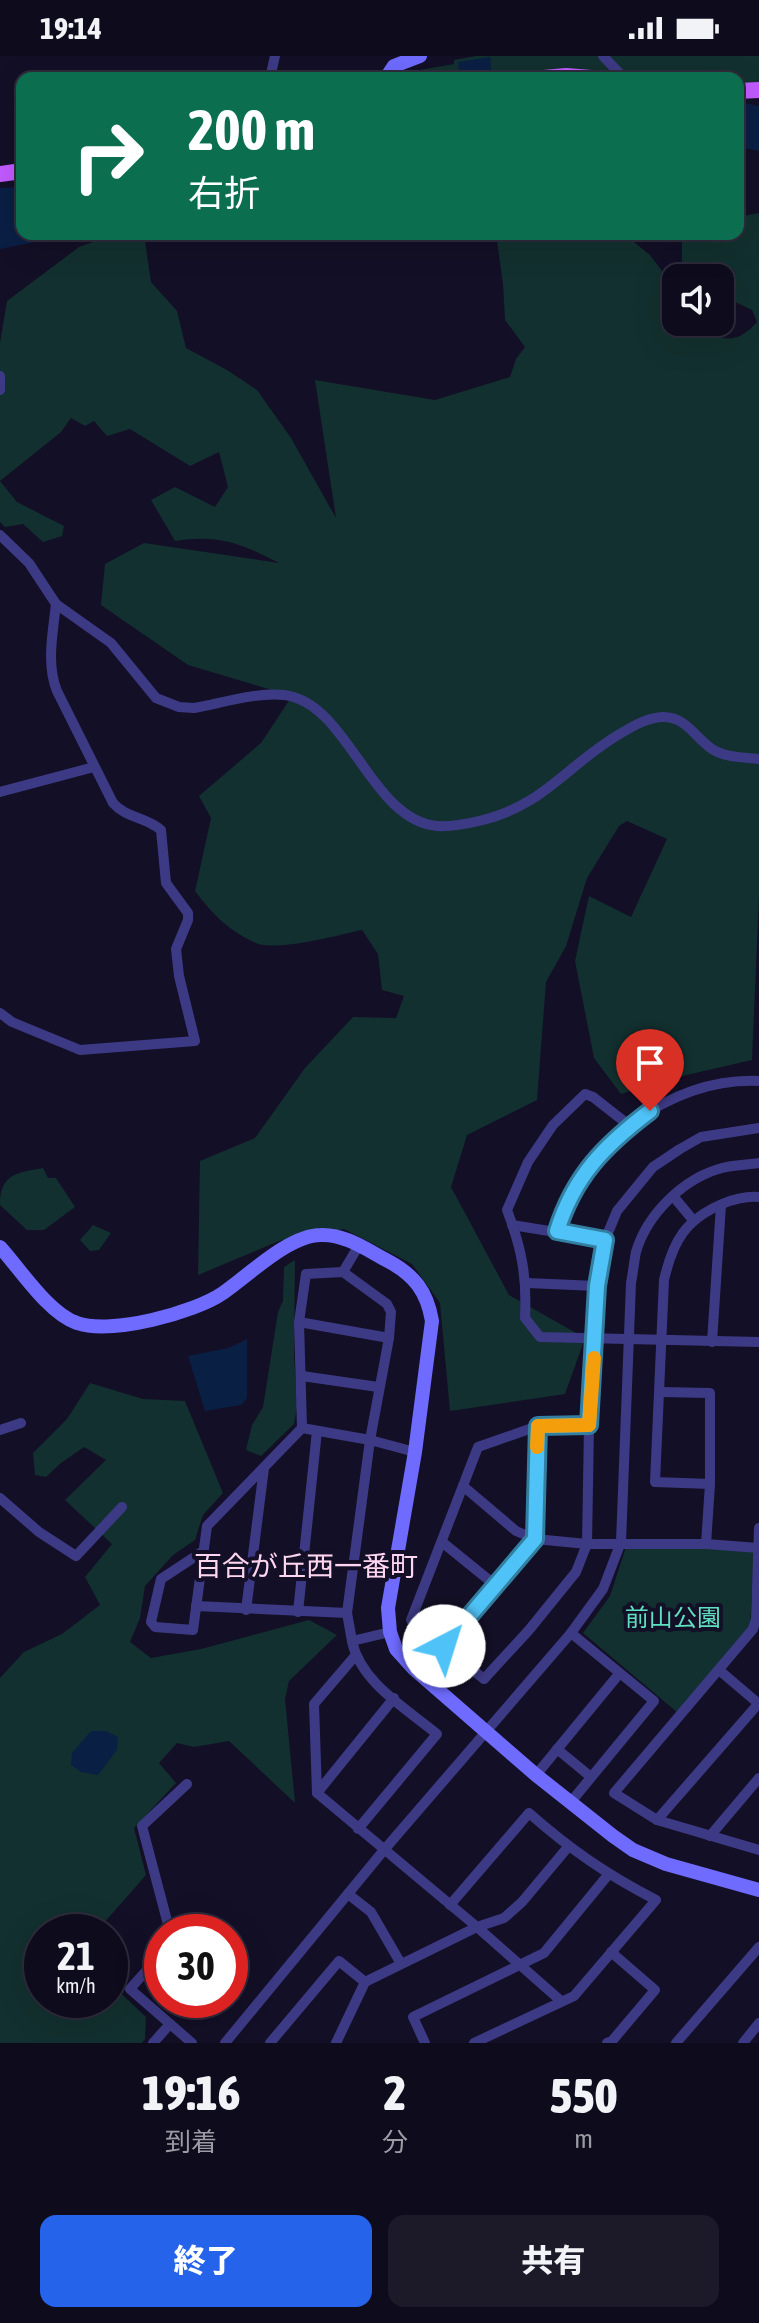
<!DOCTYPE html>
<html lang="ja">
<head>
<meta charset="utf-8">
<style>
	body { margin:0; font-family:"Asap Condensed","Noto Sans JP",sans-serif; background:#1c1929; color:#f1f3f6; height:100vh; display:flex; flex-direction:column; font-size:30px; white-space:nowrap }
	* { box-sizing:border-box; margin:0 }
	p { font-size:26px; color:#9b9ba3 }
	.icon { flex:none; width:44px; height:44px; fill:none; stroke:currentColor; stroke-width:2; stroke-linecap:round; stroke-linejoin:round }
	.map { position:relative; height:1987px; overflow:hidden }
	.panel { display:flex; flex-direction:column; background:#0e0b1c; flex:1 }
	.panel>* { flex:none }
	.banner { position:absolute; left:16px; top:16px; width:728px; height:168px; border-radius:16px; box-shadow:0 8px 32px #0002,0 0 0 2px #2e2b3b; background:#0b6e4f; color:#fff; overflow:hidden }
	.tools { position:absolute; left:662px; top:208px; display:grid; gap:16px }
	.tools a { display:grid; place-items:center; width:72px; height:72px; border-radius:16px; background:#0e0b1c; box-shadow:0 8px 32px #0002,0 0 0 2px #2e2b3b; font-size:40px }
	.speed { position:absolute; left:24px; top:1858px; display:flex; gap:16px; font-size:40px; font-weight:700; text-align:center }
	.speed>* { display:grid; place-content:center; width:104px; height:104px; border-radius:50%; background:#0e0b1c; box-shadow:0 8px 32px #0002,0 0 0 2px #2e2b3b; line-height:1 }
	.speed small { font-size:20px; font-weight:400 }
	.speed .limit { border:12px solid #d22; background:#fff; color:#111 }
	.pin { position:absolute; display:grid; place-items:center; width:68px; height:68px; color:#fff; margin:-82px -34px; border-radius:50% 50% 50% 0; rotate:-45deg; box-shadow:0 0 8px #0007 }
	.pin .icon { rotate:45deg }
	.me { position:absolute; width:88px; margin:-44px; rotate:40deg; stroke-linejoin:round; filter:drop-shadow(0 0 6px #0008) }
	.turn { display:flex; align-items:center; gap:28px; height:168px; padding:0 40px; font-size:36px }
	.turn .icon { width:104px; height:104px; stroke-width:2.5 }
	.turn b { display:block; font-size:56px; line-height:68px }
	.eta { display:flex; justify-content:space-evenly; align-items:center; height:136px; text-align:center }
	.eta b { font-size:48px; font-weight:800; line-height:56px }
	.button { display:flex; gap:16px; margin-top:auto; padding:16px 40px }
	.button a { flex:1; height:92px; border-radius:16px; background:#2563eb; color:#fff; font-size:32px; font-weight:800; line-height:92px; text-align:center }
	.button a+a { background:#1c1929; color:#f1f3f6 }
	.status { display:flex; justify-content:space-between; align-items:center; height:56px; padding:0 40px; background:#0e0b1c; direction:ltr }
	.status svg { height:22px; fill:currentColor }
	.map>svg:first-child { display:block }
</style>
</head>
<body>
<div class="status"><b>19:14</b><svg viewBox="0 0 49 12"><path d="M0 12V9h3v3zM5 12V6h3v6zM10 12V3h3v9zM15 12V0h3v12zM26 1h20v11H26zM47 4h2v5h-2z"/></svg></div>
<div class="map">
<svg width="759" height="1987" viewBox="0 0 759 1987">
	<rect width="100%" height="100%" fill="#130f26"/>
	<g fill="#12302f">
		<path d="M476,0H759V29L738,30V22H653L563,15L520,22H410L414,15L454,8V4Z"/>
		<path d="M759,157V840L752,1004L665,1024L621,1038L594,1002L575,905L589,840L631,861L667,783L627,765L619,770L587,822L566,890L546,926L537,1044L467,1079L451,1131L509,1239L585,1282L565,1338L450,1355L440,1247L412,1208L344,1173L279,1185L198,1219L200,1105L255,1082L305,1012L353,961L396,962L404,940L382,934L378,898L362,874C338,879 277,896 256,887C230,876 211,857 195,835L211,762L199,740L261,687L292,640L188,609L101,549L105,508L144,487L279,507C241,487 218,478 175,485L151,444L175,431L215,451L228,431L219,396L190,410L130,373L107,380L94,365L85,370L71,362L61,376L0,425L17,446L64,470L62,480L43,486L23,468L5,471L0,466V287L7,245L79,191L112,179L144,178L151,226L177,255L186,292L227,314L257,334L291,382L336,462L315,324L435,344L510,321L516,303L525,291L505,264L503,228L496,178H624L650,199L665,219L667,244L676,253V266C710,266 724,303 757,266L752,254L720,239V222H691L682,207V184L692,178H738V161Z"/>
		<path d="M43,1112L48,1122H56L75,1151L44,1174H27L0,1149C0,1118 16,1117 43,1112Z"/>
		<path d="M93,1169L111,1177L99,1194L90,1195L80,1184Z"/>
		<path d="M295,1204L294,1299L297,1351L294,1368L261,1400L246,1394L252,1369L263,1351L278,1256L283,1245L284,1211Z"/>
		<path d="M90,1327L143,1343L185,1345L223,1437L203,1459L195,1484L173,1499L145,1530L140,1562L130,1586L151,1602L201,1593L309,1564L337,1579L289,1625L285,1643L295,1747L229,1685L194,1691L177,1687L159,1707L176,1727L134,1772L146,1819L96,1876H42V1944H110V1927L146,1961L145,1983L142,1987H0V1622L24,1596L62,1578L100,1549L85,1521L112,1488L65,1444L106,1404L84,1391L61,1407L46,1421L35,1419L33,1397L67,1363Z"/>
		<path d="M626,1491L754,1494L750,1572L678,1657L583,1577L610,1540Z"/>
	</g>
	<g fill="#0a1f44">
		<path d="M490,1L492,22H460L458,6Z"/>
		<path d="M738,46L759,50V95L738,91Z"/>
		<path d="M22,131V178H134L66,180L0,193V132Z"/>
		<path d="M247,1283V1342L241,1349L205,1355L188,1300L228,1292Z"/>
		<path d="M91,1675H106L118,1681L117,1694L98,1719L81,1716L71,1709L72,1697Z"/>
	</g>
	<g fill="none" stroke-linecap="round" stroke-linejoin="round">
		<g stroke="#3d3a85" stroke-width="10">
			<path d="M603,0L624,22"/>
			<path d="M270,22L275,0"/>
			<path d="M0,320V334"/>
			<path d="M0,479L29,507L56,548L111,587L156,642L179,651L194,652C222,647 256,636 284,639C348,646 370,764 437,770C451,771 466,768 479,765C545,750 568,707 623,676C635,669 647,662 662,661C686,660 695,682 712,693C726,702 743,701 759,703"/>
			<path d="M0,736L94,711"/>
			<path d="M0,957L12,966L80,994L195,985L179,920L176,893L188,864V857L166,827L161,774C146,761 126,762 113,747L57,635C46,608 53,576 56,548"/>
			<path d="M630,1070L593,1041L585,1038L553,1069L528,1106L507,1154C522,1193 527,1221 525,1262L540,1281L759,1286"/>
			<path d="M673,1140L693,1164"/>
			<path d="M512,1169L605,1184"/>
			<path d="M557,1175C583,1090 668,1021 759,1025"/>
			<path d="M343,1216L359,1189"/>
			<path d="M527,1227L597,1230"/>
			<path d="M299,1266L389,1282"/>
			<path d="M712,1286L721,1149"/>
			<path d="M302,1320L378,1331"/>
			<path d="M661,1336L710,1337V1428L706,1488"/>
			<path d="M589,1369L538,1370L478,1391L411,1564L484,1623L529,1574L576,1516L587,1488L589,1369L597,1230L605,1184L617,1155L653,1111L680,1093L701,1081L759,1072"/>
			<path d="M302,1372L370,1384L415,1396"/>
			<path d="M0,1374L21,1367"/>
			<path d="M710,1428L655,1426L664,1224C673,1185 685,1164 722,1148C734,1143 746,1140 759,1141"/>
			<path d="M463,1430L516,1475L535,1483L587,1488H706L759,1492"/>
			<path d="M0,1442L39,1476L76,1500L122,1451"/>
			<path d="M759,1472L756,1563L753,1573L614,1737L657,1764L759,1794"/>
			<path d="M442,1486L495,1529"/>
			<path d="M202,1496L161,1523L151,1566L155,1571L193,1574L207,1470L302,1372L299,1266L306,1218L343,1216L387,1248L391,1256L389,1282L370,1384L347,1557L352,1585"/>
			<path d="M196,1550L347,1557"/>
			<path d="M246,1554L264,1412"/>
			<path d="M298,1556L317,1375"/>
			<path d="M444,1590L535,1483L538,1370"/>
			<path d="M355,1600L314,1648L317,1737L477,1871L561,1945"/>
			<path d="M719,1614L759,1648"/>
			<path d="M557,1693L591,1721"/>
			<path d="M536,1719L619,1618"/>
			<path d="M317,1737L394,1642"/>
			<path d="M570,1747L654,1645L571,1577"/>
			<path d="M657,1764L759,1647"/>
			<path d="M358,1773L437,1678C407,1653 360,1626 352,1585L390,1576"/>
			<path d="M710,1780L759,1722"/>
			<path d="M348,1838L371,1856L400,1906"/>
			<path d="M450,1849L529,1757C571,1794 606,1818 656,1844L574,1940L474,1987"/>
			<path d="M170,1876L142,1770L187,1728"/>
			<path d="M162,1897L130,1933L192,1987"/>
			<path d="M153,1987L170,1968"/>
			<path d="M225,1987L384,1794L571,1577L603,1533L621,1486L631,1227C633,1217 634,1206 636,1196C647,1158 684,1122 722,1112C733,1109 747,1109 759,1107"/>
			<path d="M270,1987L339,1905L365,1926"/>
			<path d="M336,1987L365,1926L477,1871L504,1862L522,1846L568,1791"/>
			<path d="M425,1987L413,1961L544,1897L608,1819"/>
			<path d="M607,1987L612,1985L655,1934L611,1896"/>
			<path d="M676,1987L759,1891"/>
			<path d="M743,1987L759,1967"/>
		</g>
		<g stroke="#6f6bff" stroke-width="14">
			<path d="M386,22L394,10L420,0"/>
			<path d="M0,1191C20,1213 49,1258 77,1267C111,1279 194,1257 223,1237C249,1219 289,1179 321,1179C345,1178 367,1194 388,1205C414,1219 427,1235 432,1265L415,1396L388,1552L390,1576L396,1593L414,1613L536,1719L613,1780L633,1794L666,1808L759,1834"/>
		</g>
		<g stroke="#c25bff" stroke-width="16">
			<path d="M544,22L566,20L591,22"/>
			<path d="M738,35L759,34"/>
			<path d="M0,118L22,115"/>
		</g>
	</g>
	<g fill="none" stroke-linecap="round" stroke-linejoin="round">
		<g stroke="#337fa1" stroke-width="20">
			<path id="route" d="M444,1590L535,1483L538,1370L589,1369L597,1230L605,1184L557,1175C574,1120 605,1089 650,1055"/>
		</g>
		<use href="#route" stroke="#4fc3f7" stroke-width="14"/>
		<path stroke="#f59e0b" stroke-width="14" d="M537,1391L538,1370L589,1369L594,1302"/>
	</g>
	<g text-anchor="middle" stroke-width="8" stroke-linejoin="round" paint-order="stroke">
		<g font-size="24" fill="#5fe0c0" stroke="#130f26">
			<text x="673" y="1570">前山公園</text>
		</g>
		<g font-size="28" fill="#ffd6f0" stroke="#130f26">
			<text x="306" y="1520">百合が丘西一番町</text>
		</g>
	</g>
</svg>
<div class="tools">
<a><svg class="icon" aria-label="sound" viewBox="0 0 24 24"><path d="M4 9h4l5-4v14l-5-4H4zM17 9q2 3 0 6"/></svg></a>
</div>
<div class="speed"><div>21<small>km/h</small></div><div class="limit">30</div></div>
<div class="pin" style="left:650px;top:1055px;background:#d93025"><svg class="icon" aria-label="arrive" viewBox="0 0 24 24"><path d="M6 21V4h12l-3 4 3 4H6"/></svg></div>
<svg class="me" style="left:444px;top:1590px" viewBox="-20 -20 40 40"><circle r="19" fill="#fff"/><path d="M0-13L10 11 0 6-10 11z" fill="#4fc3f7"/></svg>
<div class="banner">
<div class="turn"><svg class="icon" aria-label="right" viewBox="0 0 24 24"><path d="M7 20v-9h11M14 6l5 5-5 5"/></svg><div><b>200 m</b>右折</div></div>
</div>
</div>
<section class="panel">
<div class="eta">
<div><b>19:16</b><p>到着</p></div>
<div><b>2</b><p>分</p></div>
<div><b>550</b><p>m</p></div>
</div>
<div class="button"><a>終了</a><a>共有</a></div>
</section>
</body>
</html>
